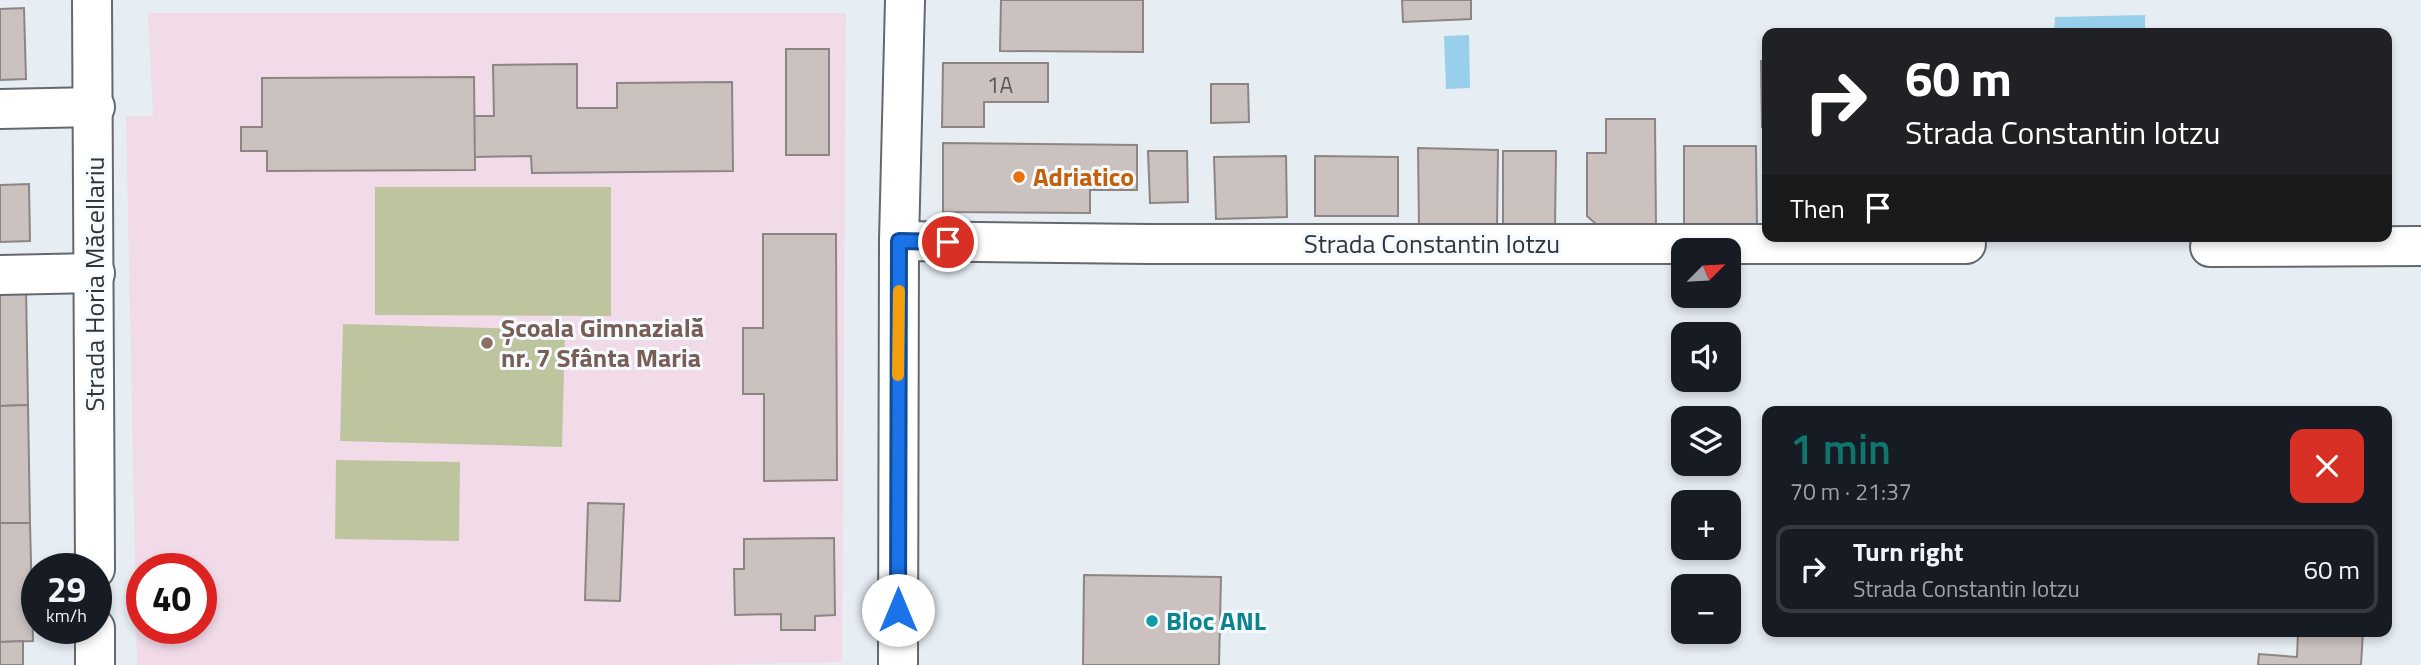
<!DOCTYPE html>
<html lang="en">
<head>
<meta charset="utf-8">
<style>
	body { margin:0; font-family:"Titillium Web",sans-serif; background:#242831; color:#f1f3f6; height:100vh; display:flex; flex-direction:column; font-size:26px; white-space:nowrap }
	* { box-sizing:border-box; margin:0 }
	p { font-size:23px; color:#9ea1a6 }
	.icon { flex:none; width:38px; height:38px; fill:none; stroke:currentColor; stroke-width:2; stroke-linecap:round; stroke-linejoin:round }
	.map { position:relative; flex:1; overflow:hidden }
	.panel { position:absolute; left:1762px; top:406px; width:630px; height:231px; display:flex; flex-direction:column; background:#171b24; border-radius:14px; box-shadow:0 4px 10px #0003 }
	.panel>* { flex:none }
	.top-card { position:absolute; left:1762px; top:28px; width:630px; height:214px; border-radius:14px; box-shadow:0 4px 10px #0003; background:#202124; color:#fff; overflow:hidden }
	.needle { width:46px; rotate:66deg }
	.controls { position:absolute; left:1671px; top:238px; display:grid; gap:14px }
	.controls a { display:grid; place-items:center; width:70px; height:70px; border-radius:14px; background:#171b24; box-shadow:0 4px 10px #0003; font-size:35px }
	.speed { position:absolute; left:21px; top:553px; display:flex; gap:14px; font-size:35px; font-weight:700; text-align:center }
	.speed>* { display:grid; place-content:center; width:91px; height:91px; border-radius:50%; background:#171b24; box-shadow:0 4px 10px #0003; line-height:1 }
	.speed small { font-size:18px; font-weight:400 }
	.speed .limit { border:10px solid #d22; background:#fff; color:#111 }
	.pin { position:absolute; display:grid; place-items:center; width:60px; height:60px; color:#fff; margin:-30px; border:4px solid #fff; border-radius:50%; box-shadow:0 2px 7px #0007 }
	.me { position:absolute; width:77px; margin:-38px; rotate:0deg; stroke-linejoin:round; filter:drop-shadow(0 0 5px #0008) }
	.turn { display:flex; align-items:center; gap:24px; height:147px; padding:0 28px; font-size:32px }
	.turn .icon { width:91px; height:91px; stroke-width:2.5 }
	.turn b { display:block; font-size:49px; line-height:60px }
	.then { display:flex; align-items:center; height:66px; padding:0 28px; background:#0003; gap:14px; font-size:26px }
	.round { display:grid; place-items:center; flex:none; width:74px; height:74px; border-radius:14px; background:#242831 }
	.headline { display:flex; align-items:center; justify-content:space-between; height:119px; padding:0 28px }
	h1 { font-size:42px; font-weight:600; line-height:52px; color:#0f766e }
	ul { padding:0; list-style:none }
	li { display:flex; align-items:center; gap:21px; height:88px; margin:0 14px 10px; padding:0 14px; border:4px solid #363941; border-radius:14px }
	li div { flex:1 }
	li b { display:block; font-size:26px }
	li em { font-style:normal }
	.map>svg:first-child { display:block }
</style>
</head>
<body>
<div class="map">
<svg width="2421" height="665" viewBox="0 0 2421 665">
	<rect width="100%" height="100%" fill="#e6edf3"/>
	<path fill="#f1dbe8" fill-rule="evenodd" d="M148,13H846L842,662L703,665H137L126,116H153ZM142,569H201V628H142Z"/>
	<g fill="#bec59e">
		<path d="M375,187H611V316L375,315Z"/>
		<path d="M343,324L565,330L562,447L340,441Z"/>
		<path d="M336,460L460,462L459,541L335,539Z"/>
	</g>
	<g fill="#98d0eb">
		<path d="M2145,15V33H2054L2055,17Z"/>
		<path d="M1469,35L1470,88L1446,89L1444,36Z"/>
	</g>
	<g fill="#cbc2c0" stroke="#8d8583" stroke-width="2">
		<path d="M1001,0H1143V52L1000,51Z"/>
		<path d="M1402,0H1471V19L1403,22Z"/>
		<path d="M24,8L26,79L0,80V9Z"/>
		<rect x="786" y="49" width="43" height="106"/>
		<path d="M1761,61H1768V126L1762,127Z"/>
		<path d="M943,63H1048V102H984V127H942Z"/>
		<path d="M577,64V108H617V83L732,82L733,171L532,173L531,156L474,157V116H494L493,65Z"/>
		<path d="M474,77L475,170L267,171V151H241V127H262V78Z"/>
		<path d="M1211,84H1248L1249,122L1211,123Z"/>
		<path d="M1606,119H1655L1656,231H1604L1587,216V153H1606Z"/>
		<path d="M943,143L1137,145V190H1090V213L943,212Z"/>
		<path d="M1684,146H1756L1757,226H1684Z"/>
		<path d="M1418,148L1498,150L1497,228L1419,227Z"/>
		<path d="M1148,151H1187L1188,202L1150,203Z"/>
		<path d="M1503,151H1556L1555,226L1503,225Z"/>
		<path d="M1286,156L1287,217L1216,219L1214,157Z"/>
		<path d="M1315,156L1398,157V216H1315Z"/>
		<path d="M29,184L30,241L0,242V185Z"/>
		<path d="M763,234H836L837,480L764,481V394H743V328H763Z"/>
		<path d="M2091,236H2146V240L2091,241Z"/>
		<path d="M0,288H26L28,405L0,406Z"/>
		<path d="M28,405L30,523H0V406Z"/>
		<path d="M588,503L624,504L620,601L585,600Z"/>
		<path d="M0,523H30L33,641L0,642Z"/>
		<path d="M834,538L835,615L815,616V630H781V614L735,615L734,569H744V539Z"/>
		<path d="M1084,575L1221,577L1219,665H1083Z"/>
		<path d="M2298,632H2363L2361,665H2258L2259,654L2297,657Z"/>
		<path d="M23,641V665H0V642Z"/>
	</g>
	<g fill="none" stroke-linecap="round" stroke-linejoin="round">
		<g stroke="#63696e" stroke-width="42">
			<g id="minor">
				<path d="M92,0L95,569"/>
				<path d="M0,109L95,107"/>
				<path d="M899,241L1149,244H1966"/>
				<path d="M2210,247L2421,246"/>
				<path d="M0,275L95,273"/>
				<path d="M95,665V628"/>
				<path d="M898,665L899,241L905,0"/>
			</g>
		</g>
		<use href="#minor" stroke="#fff" stroke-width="38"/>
	</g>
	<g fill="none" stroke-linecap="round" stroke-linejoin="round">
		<g stroke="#114b97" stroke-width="18">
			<path id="route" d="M898,610L899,241L948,242"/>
		</g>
		<use href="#route" stroke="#1a73e8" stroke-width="12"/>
		<path stroke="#f59e0b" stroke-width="12" d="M898,375L899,291"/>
	</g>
	<circle fill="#e8710a" stroke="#f5faff" stroke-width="2.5" cx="1019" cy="177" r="7"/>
	<circle fill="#8d6e63" stroke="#f5faff" stroke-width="2.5" cx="487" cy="343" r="7"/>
	<circle fill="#0f9aa8" stroke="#f5faff" stroke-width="2.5" cx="1152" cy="621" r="7"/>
	<g text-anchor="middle" stroke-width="6" stroke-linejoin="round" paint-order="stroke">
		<g font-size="23" fill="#59585a">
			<text x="1000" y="93">1A</text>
		</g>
		<g font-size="26" font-weight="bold" fill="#c56008" stroke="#f5faff" text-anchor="start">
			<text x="1033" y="186">Adriatico</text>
		</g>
		<g font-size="26" fill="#333538" stroke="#f5faff">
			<text x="1432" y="253">Strada Constantin Iotzu</text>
			<text transform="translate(95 284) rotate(-90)" y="9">Strada Horia Măcellariu</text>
		</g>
		<g font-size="26" font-weight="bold" fill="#785e54" stroke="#f5faff" text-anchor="start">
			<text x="501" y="337">Școala Gimnazială<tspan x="501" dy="30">nr. 7 Sfânta Maria</tspan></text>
		</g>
		<g font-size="26" font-weight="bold" fill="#0d838f" stroke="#f5faff" text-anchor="start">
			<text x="1166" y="630">Bloc ANL</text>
		</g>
	</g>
</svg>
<div class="controls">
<a><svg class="needle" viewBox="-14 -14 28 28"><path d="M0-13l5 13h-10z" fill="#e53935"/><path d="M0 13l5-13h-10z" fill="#9ea1a6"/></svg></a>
<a><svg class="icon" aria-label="sound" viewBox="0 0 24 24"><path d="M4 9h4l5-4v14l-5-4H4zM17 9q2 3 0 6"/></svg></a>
<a><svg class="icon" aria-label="layers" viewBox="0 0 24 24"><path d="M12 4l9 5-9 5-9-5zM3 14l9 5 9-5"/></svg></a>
<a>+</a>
<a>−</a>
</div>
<div class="speed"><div>29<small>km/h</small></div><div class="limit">40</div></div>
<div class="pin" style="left:948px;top:242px;background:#d93025"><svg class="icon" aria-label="arrive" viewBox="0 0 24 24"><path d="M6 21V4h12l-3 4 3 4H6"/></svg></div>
<svg class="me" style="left:898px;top:610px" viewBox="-20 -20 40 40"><circle r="19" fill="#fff"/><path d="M0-13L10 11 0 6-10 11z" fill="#1a73e8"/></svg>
<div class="top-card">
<div class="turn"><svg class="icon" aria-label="right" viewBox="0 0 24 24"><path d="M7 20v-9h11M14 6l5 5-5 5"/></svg><div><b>60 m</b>Strada Constantin Iotzu</div></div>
<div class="then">Then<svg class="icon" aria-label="arrive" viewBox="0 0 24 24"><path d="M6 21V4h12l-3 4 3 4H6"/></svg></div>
</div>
<section class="panel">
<div class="headline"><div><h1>1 min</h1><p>70 m · 21:37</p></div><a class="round" style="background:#d93025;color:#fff"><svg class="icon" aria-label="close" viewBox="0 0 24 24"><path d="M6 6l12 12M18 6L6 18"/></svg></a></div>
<ul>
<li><svg class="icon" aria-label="right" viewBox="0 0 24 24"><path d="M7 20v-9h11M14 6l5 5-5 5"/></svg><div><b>Turn right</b><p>Strada Constantin Iotzu</p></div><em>60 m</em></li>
</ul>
</section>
</div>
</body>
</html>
